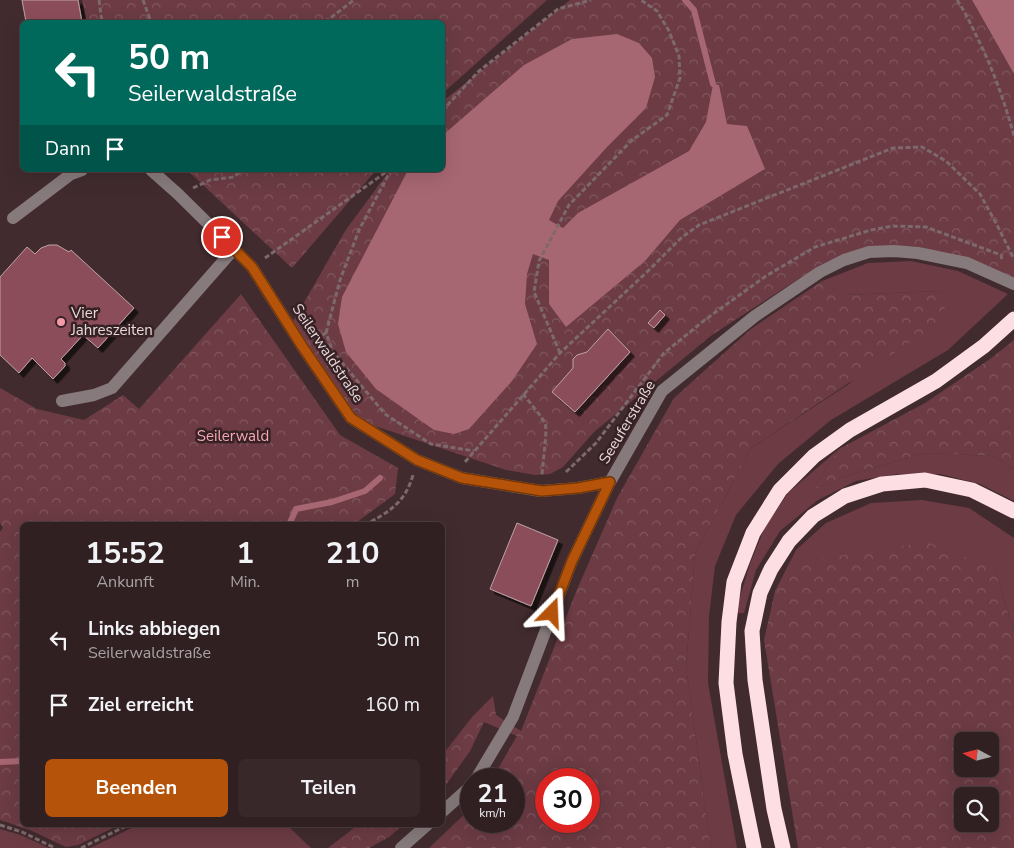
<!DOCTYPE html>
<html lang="de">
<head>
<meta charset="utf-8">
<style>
	body { margin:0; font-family:"Nunito Sans",sans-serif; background:#39282a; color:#f1f3f6; height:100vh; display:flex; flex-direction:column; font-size:19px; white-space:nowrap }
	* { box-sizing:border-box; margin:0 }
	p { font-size:16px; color:#a8a3a5 }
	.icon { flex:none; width:28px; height:28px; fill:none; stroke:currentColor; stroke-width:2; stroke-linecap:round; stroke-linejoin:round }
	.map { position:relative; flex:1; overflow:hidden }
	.sheet { position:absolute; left:20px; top:522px; width:425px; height:305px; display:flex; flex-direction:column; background:#312022; border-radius:8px; box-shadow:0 5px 20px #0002,0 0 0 1px #4c3e40 }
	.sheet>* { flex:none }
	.hud { position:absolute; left:20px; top:20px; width:425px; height:152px; border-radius:8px; box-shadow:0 5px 20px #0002,0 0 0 1px #4c3e40; background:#00695c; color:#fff; overflow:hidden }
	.needle { width:32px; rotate:277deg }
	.buttons { position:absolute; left:954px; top:732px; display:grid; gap:10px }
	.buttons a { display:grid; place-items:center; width:45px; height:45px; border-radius:8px; background:#312022; box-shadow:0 5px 20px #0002,0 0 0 1px #4c3e40; font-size:25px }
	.speed { position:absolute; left:460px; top:768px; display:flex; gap:10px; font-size:25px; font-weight:700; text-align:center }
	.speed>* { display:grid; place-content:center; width:65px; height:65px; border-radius:50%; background:#312022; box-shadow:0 5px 20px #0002,0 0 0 1px #4c3e40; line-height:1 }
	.speed small { font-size:12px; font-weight:400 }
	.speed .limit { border:8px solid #d22; background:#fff; color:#111 }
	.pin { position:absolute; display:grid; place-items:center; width:42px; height:42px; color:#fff; margin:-21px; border:2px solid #fff; border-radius:50%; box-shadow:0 1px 5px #0007 }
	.me { position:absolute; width:55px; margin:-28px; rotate:21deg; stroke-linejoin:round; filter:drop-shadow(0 0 4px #0008) }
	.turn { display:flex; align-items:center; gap:18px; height:105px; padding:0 25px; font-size:22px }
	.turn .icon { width:65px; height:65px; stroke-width:2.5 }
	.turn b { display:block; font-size:35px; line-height:42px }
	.then { display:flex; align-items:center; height:48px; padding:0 25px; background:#0003; gap:10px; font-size:19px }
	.eta { display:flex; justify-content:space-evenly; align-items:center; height:85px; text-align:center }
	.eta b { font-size:30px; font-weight:700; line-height:35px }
	.primary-button { display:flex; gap:10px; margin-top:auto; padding:10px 25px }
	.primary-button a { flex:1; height:58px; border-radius:8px; background:#b45309; color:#fff; font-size:20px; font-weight:700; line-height:58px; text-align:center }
	.primary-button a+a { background:#39282a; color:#f1f3f6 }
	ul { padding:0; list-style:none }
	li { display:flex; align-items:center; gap:15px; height:65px; padding:0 25px }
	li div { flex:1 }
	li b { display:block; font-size:19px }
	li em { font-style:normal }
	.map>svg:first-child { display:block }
</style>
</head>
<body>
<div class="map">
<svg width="1014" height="848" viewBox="0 0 1014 848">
	<defs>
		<pattern id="forest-crowns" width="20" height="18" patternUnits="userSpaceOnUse" patternTransform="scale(1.25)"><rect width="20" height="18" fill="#6c3b44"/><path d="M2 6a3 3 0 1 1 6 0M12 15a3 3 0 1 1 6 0" fill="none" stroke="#81575e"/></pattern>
		<filter id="shadow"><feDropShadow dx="4.5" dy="4.5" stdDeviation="0" flood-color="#0009"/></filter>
	</defs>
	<rect width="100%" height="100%" fill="#412b2e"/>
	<g fill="#6c3b44">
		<path d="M911,261L958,271L1008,294L948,350L831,420L778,464L736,515L715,566L709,616L708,683L737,848H711L686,667L695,554L751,448L849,384L944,291L843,295L822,281L868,263Z"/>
		<path d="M839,449L813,489L843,477L924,453L993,456L1014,469V501L980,484L940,474H897L856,481L818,500L780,531L756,570L744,613H735L750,564L764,529L788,493Z"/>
		<path d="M922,500L969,508L1014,538V633L995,569L775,591L796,550L826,523L871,503Z"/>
		<path d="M138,825H287L311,848H90Z"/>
		<path d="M0,829L21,835L49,848H0Z"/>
	</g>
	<g fill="url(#forest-crowns)" fill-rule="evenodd">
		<path d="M82,0H547L443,93L442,22H87Z"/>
		<path d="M570,0H972L1014,74V281L920,247L869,246L842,255L820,265L712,335L594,432L563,467L550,474L535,475L506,470L351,418L290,327L345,231L390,170H442L443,101Z"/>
		<path d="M187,170H376L292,268Z"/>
		<path d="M822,281L844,295L944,291L945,319L751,448L695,554L686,667L711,848H429L471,808V821H514V779H492L517,736L484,722L470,751L443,789V754L473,716L493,696L496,715L521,731L576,592L617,498L674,398L751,329ZM546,779H589V821H546Z"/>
		<path d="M241,294L340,435L398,468L395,494L353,525H22V825H119L78,845L66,847L30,830L0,820V532L3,528L0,523V388L37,409L84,420L123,395L139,409Z"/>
		<path d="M1014,340V469L993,456L924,453L843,477L812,490L839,449L925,403L990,359Z"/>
		<path d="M927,542L995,569L1014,633V848H798L764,640L775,591L805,561ZM990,741V769H962V741ZM990,796V824H962V796Z"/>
		<path d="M358,825H403L389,837L369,848H328Z"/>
	</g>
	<g fill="#a76772">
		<path d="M972,0H1014V74Z"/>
		<path d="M617,34L639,43L652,58L655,77L646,108L608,146L558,201L549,220L563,228L578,213L689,151L706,122L713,84L719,85L727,124L747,126L765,169L680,220L645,261L566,327L549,304V260L533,254L527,274L525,304L537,344L512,381L469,429L454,434L434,430L376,389L346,352L338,324L342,297L408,170H442L443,135L524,65L572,39Z"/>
	</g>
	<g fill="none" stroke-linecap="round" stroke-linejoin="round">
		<g stroke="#a76772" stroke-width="6">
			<path d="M685,0L694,10L713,84"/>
			<path d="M289,525L296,509L332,502L365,491L380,478"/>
			<path d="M0,762L22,761"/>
		</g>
	</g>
	<g fill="#8c4e5a" stroke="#bea2a6" filter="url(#shadow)">
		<path d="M22,0H78L82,22H26Z"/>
		<path d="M49,245H57L69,252L71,250L134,308L98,348L83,335L61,359L65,363V366L53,379L32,358L19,373L0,355V277L27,247L35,254L41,248Z"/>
		<path d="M660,310L665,315L654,328L648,323Z"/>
		<path d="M608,329L630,352L575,412L552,392L573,368V359L577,355L587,352Z"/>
		<path d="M517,523L558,540L531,606L490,589Z"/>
	</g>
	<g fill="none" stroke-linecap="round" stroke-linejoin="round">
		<g stroke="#7d696c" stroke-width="3" stroke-dasharray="5 2.5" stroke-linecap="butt">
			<path d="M99,0L102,22"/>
			<path d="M143,0L151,22"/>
			<path d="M957,0C966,13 972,27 979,41C994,72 1005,103 1014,136"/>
			<path d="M325,22L354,0"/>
			<path d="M442,111L479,71L558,9L591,0"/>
			<path d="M193,188L210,180L234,177L242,170"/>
			<path d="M265,258L389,170"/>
			<path d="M326,333L340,280L359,230L391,170"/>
			<path d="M316,339L326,333L333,352L385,414L431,444L474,451"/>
			<path d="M560,353L534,292L539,261L569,205L631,141L667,115L680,78L679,56L669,31L657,11L641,0"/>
			<path d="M523,394C529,402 542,416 545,424C548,430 542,466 542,476"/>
			<path d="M465,462L560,353L648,271L681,238L699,225L893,148L922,147L946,161L980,194L997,225L1014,259"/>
			<path d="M566,472L596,443L664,353L706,319L766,276L815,247L871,230L893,226L926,227L1001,255L1002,260"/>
			<path d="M364,525C388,513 405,503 413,475"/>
			<path d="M0,825L22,832L55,848"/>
			<path d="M81,848L128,825"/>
		</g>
		<g stroke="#867a7c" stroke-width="12">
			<path d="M151,170L178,194L252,267L302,346L351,418L417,460L462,478L541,491L578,488L610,482"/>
			<path d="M13,218L71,174L82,170"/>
			<path d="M62,401L94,395L112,388L234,249"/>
			<path d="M476,779L513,717L572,561L610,482L662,391L755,316L820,272L844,260L869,252L894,251L918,253L967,263L1014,284"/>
			<path d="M442,812L471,786"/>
			<path d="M401,848L427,825"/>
		</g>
		<g stroke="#fddfe3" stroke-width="15">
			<path d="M754,848L735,754L726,683L729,622L734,582L753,533L780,490L814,456L850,430L936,381L984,346L1014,319"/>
			<path d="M783,848L774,809L755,680L752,631L760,593L771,569L789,541L813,516L845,496L882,484L925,480L972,490L1014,511"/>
		</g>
	</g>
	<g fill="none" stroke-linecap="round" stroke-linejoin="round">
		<g stroke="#753606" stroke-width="12">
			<path id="route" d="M222,237L252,267L302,346L351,418L417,460L462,478L542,491L578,488L610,482L572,561L552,613"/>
		</g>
		<use href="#route" stroke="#b45309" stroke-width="9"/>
	</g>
	<circle fill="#f39aa9" stroke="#362124" stroke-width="2" cx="61" cy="322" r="5"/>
	<g text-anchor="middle" stroke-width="5" stroke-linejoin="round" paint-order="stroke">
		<g font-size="15" fill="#e8d9db" stroke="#362124" text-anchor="start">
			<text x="71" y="318">Vier<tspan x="71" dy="17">Jahreszeiten</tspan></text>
		</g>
		<g font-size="15" fill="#e8d9db" stroke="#362124">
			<text transform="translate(328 353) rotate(56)" y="5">Seilerwaldstraße</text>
			<text transform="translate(627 422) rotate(-59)" y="5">Seeuferstraße</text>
		</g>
		<g font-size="15" fill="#f6a9b5" stroke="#362124">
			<text x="233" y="441">Seilerwald</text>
		</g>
	</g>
</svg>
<div class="buttons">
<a><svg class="needle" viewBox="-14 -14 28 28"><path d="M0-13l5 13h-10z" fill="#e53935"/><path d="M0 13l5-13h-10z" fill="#a8a3a5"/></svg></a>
<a><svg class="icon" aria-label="search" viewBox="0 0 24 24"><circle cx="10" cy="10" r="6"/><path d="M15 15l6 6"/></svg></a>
</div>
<div class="speed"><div>21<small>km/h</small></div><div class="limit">30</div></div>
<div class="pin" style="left:222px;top:237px;background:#d93025"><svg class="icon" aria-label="arrive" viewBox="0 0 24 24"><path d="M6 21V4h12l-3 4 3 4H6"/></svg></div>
<svg class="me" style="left:552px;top:613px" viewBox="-20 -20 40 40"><path d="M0-17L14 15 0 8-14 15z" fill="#b45309" stroke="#fff" stroke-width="4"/></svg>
<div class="hud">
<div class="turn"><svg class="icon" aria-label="left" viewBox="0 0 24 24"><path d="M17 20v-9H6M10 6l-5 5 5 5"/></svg><div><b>50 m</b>Seilerwaldstraße</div></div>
<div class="then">Dann<svg class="icon" aria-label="arrive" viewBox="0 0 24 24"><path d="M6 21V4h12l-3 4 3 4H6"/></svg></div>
</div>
<section class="sheet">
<div class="eta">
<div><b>15:52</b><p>Ankunft</p></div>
<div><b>1</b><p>Min.</p></div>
<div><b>210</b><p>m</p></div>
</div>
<ul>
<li><svg class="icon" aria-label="left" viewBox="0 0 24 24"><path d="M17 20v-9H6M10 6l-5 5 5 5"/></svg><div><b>Links abbiegen</b><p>Seilerwaldstraße</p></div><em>50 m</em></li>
<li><svg class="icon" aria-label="arrive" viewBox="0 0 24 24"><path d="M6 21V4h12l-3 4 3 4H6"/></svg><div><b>Ziel erreicht</b></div><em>160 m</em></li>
</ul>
<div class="primary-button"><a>Beenden</a><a>Teilen</a></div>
</section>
</div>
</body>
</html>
